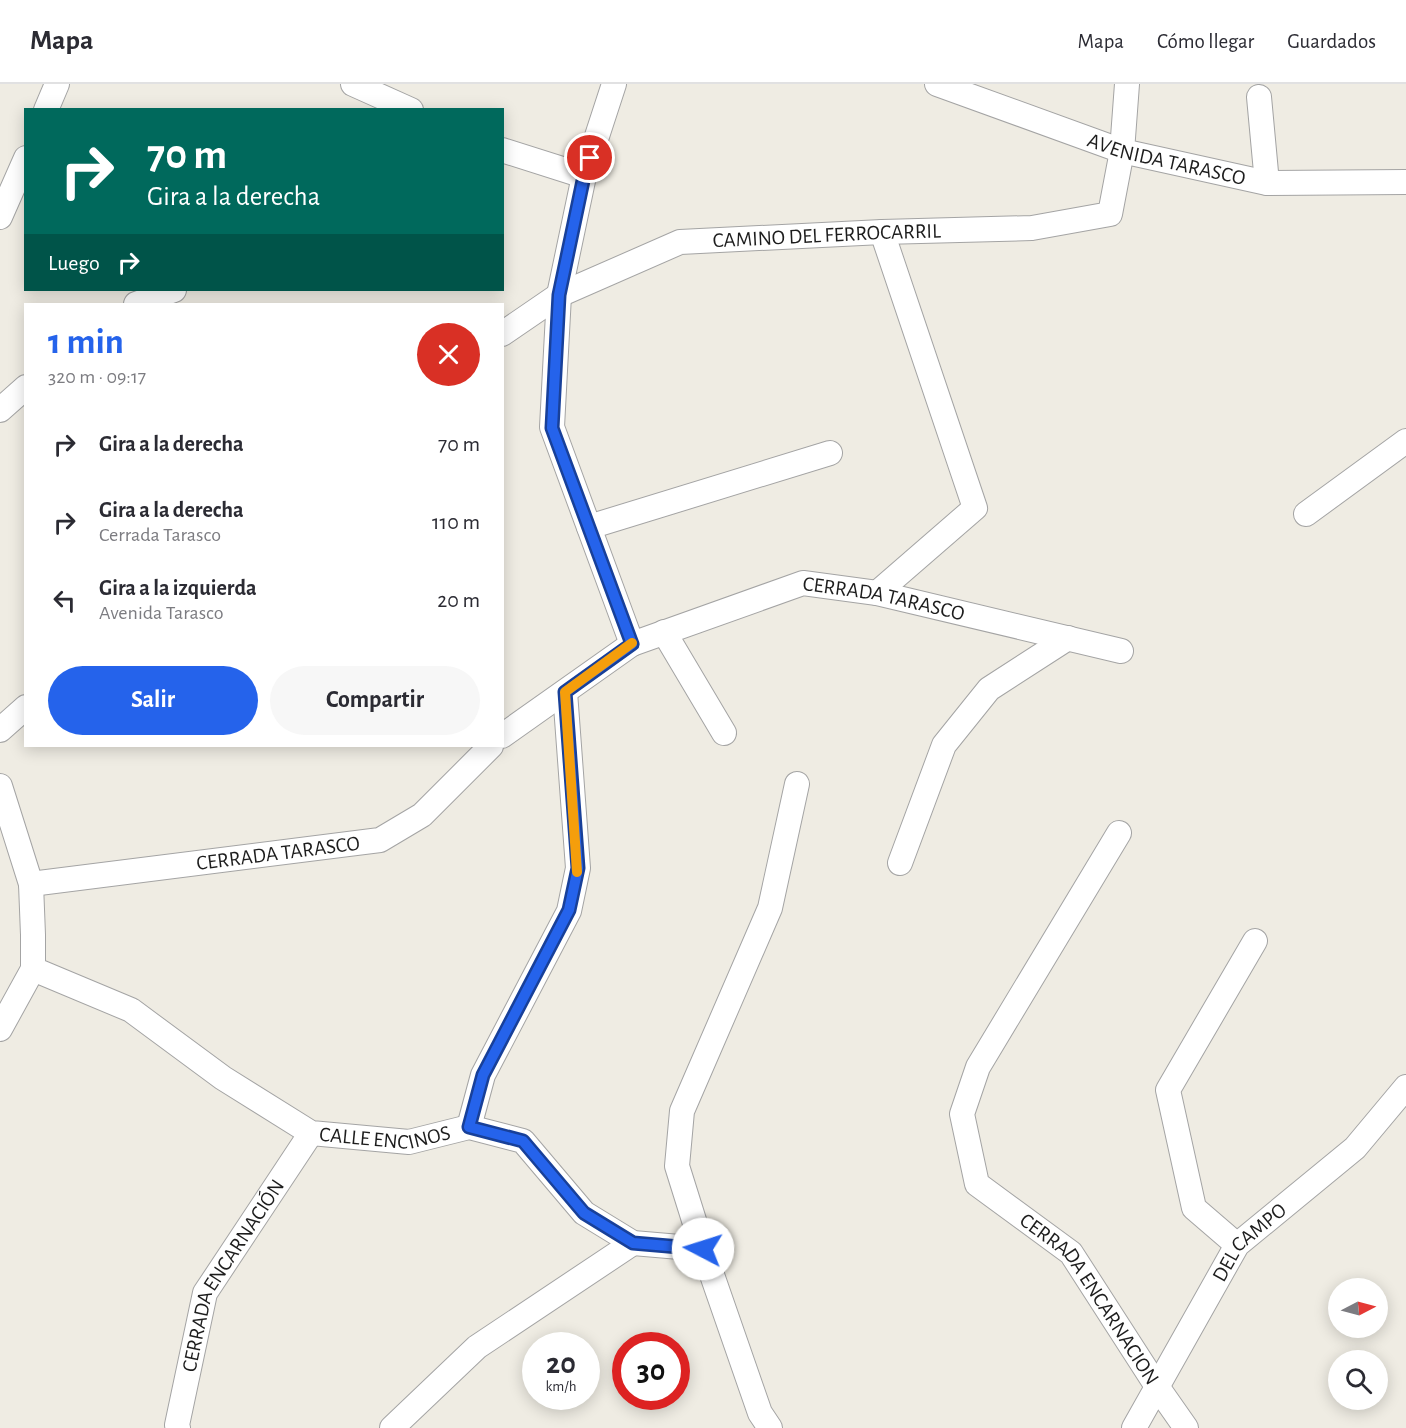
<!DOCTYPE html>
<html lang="es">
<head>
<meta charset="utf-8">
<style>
	body { margin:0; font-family:"Alegreya Sans",sans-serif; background:#f7f7f7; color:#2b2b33; height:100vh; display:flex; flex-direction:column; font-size:22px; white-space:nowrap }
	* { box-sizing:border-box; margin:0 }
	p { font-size:20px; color:#7c7c81 }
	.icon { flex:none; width:33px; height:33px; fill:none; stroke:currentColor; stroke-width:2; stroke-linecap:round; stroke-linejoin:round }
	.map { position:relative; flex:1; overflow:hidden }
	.side { position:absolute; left:24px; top:219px; width:480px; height:444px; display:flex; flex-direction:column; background:#fff; border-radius:0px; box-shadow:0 3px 15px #0003 }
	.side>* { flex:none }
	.hud { position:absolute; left:24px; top:24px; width:480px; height:183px; border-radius:0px; box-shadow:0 3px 15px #0003; background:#00695c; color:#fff; overflow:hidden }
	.needle { width:39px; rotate:84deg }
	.controls { position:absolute; left:1328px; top:1194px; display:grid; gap:12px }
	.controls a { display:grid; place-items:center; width:60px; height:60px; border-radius:50%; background:#fff; box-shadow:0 3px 15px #0003; font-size:30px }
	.speed { position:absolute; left:522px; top:1248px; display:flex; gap:12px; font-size:30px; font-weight:700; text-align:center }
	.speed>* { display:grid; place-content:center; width:78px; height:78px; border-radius:50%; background:#fff; box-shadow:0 3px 15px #0003; line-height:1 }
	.speed small { font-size:15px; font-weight:400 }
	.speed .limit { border:9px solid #d22; background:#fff; color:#111 }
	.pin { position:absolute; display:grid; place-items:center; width:51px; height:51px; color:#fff; margin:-26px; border:3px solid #fff; border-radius:50%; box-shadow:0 2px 6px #0007 }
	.me { position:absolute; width:66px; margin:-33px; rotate:275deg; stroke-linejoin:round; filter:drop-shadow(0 0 4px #0008) }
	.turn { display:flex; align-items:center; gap:21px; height:126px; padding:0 24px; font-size:27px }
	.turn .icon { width:78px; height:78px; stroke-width:2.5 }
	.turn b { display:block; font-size:42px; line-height:51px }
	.then { display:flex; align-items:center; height:57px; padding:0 24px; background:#0003; gap:12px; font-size:22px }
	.round { display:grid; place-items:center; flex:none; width:63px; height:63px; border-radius:32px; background:#f7f7f7 }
	.head { display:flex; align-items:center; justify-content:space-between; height:102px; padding:0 24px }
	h1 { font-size:36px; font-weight:700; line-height:45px; color:#2563eb }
	.button { display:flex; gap:12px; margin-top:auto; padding:12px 24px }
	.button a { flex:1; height:69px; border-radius:36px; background:#2563eb; color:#fff; font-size:24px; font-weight:700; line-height:69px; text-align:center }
	.button a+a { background:#f7f7f7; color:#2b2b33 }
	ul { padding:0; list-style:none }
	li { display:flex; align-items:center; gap:18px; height:78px; padding:0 24px }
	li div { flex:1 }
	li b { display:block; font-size:22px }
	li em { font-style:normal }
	header { display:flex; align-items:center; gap:36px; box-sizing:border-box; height:84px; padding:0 30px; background:#fff; border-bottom:2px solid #e1e1e2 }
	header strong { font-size:28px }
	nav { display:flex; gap:33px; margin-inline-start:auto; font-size:21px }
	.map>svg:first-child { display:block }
</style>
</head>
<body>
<header>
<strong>Mapa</strong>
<nav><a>Mapa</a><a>Cómo llegar</a><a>Guardados</a></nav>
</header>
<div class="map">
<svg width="1406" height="1344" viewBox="0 0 1406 1344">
	<rect width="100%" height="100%" fill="#efece3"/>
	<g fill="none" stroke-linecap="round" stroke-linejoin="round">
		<g stroke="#a4a4a4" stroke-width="26">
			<g id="minor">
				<path d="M353,0L411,26"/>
				<path d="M614,0L584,92L559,211L552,343L632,560"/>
				<path id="s1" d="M937,0L1122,67L1267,99L1406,98"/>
				<path d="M1259,13L1267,99"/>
				<path d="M46,26L57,0"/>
				<path d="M502,66L584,92"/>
				<path d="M0,133L26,74"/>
				<path d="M136,220L174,206"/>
				<path id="s2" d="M502,250L559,211L680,158L882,148L1032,144L1110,130L1122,67L1127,0"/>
				<path d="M0,326L26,303"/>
				<path d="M1306,430L1406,357"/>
				<path d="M589,443L830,369"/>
				<path d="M877,509L975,424L882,148"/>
				<path d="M664,548L724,649"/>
				<path d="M0,646L26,623"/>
				<path id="s3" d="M502,652L632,560L803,499L877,509L1121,567"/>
				<path d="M0,702L31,800L33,851V885L0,945"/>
				<path id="s4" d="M1119,749L978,983L962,1030L977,1100L1071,1169L1158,1304L1186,1344"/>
				<path d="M900,779L944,661L989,605L1068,554"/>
				<path id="s5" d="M31,800L380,756L422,731L491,662"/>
				<path id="s6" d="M33,885L131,926L223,994L311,1049L409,1058L469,1043L523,1057L584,1129L633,1159L703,1165"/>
				<path d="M469,1043L483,991L569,827L578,784L565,608"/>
				<path d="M1237,1161L1194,1124L1168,1006L1255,857"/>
				<path id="s7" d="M178,1344L177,1341L205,1209L311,1049"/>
				<path d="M392,1344L477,1263L633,1159"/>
				<path d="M770,1344L760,1329L703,1165L677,1082L682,1027L770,824L797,700"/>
				<path id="s8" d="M1134,1344L1237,1161L1355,1064L1406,1003"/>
			</g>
		</g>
		<use href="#minor" stroke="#fff" stroke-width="24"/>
	</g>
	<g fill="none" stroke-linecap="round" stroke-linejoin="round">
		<g stroke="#184099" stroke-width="15">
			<path id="route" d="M590,74L584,92L559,211L552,344L632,560L565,608L578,784L569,826L483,991L469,1043L523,1057L584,1129L633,1159L703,1165"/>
		</g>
		<use href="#route" stroke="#2563eb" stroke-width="10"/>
		<path stroke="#f59e0b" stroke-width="10" d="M577,788L565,608L632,559"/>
	</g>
	<g text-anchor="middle" stroke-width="4.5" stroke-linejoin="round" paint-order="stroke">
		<g font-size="21" fill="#1d1d1d" stroke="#fff">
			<text dy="7" stroke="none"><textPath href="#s1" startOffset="242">AVENIDA TARASCO</textPath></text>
			<text dy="7" stroke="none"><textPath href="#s2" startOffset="348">CAMINO DEL FERROCARRIL</textPath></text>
			<text dy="7" stroke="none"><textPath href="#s3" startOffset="423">CERRADA TARASCO</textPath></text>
			<text dy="7" stroke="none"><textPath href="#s5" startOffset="249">CERRADA TARASCO</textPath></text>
			<text dy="7" stroke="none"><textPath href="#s6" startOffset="399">CALLE ENCINOS</textPath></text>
			<text dy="7" stroke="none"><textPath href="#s8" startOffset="220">DEL CAMPO</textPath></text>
			<text dy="7" stroke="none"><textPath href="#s7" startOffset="165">CERRADA ENCARNACIÓN</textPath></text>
			<text dy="7" stroke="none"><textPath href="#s4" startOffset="558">CERRADA ENCARNACION</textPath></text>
		</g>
	</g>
</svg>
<div class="controls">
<a><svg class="needle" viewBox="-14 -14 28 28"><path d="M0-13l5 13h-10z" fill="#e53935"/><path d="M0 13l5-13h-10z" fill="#7c7c81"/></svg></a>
<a><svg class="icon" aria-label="search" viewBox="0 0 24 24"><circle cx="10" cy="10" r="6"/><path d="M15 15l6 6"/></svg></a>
</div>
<div class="speed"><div>20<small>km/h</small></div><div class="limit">30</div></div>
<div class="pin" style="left:590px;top:74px;background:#d93025"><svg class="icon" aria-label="arrive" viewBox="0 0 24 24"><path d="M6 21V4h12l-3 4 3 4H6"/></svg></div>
<svg class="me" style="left:703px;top:1165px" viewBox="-20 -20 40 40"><circle r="19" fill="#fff"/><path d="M0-13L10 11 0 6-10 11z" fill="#2563eb"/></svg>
<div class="hud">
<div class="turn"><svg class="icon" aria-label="right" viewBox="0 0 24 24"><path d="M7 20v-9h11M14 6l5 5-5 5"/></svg><div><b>70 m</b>Gira a la derecha</div></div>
<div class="then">Luego<svg class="icon" aria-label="right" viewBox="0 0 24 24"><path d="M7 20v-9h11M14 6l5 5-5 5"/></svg></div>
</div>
<section class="side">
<div class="head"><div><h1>1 min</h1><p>320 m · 09:17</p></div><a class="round" style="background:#d93025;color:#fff"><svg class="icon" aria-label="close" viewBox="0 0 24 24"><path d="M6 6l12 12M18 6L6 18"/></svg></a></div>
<ul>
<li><svg class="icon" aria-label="right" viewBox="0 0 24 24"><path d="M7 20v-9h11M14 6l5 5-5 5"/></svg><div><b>Gira a la derecha</b></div><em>70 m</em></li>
<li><svg class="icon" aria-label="right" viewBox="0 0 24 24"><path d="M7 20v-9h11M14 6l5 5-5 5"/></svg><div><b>Gira a la derecha</b><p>Cerrada Tarasco</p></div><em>110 m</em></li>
<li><svg class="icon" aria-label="left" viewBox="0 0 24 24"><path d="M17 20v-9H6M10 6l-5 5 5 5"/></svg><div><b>Gira a la izquierda</b><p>Avenida Tarasco</p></div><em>20 m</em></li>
</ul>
<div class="button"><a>Salir</a><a>Compartir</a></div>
</section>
</div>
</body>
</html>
